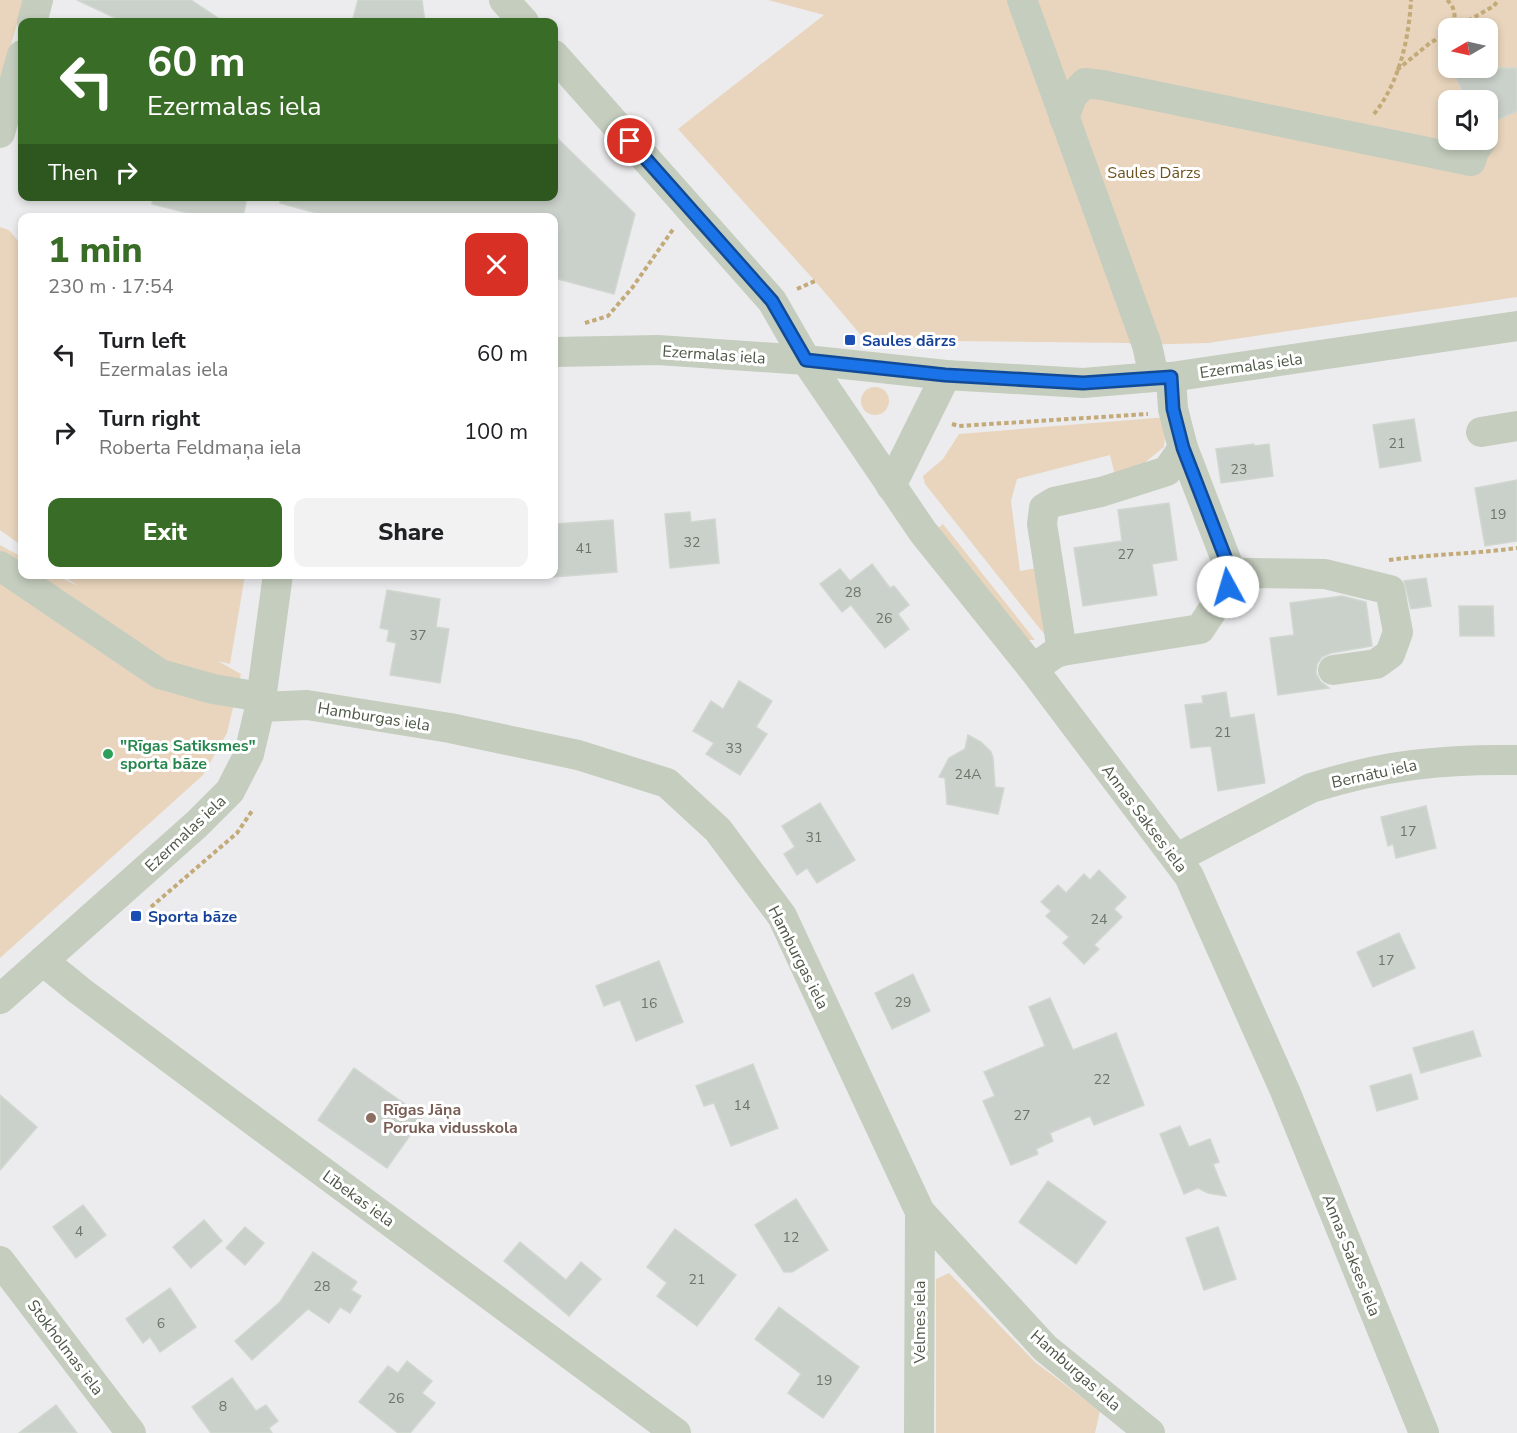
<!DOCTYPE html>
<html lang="en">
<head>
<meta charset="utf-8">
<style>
	body { margin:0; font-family:"Nunito Sans",sans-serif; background:#f2f2f2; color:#202124; height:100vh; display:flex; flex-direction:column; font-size:22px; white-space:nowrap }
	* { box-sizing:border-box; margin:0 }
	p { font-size:20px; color:#757577 }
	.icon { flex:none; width:33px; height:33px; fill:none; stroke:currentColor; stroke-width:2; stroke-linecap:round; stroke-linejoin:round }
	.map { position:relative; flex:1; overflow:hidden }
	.sheet { position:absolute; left:18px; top:213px; width:540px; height:366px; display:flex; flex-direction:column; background:#fff; border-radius:12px; box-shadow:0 3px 9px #0003 }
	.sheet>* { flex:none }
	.banner { position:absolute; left:18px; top:18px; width:540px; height:183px; border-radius:12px; box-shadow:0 3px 9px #0003; background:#396d27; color:#fff; overflow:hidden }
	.needle { width:39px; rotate:261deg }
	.controls { position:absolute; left:1438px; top:18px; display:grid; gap:12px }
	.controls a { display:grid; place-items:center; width:60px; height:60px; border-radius:12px; background:#fff; box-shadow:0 3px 9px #0003; font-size:30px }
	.pin { position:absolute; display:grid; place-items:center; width:51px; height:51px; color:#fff; margin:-26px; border:3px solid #fff; border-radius:50%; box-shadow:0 2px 6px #0007 }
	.me { position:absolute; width:66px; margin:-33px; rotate:354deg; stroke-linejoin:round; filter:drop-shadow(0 0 4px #0008) }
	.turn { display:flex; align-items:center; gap:21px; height:126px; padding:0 30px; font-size:27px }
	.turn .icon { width:78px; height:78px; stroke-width:2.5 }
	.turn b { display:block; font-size:42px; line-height:51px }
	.then { display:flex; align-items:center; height:57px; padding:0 30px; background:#0003; gap:12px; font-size:22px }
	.round { display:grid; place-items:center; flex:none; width:63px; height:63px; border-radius:12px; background:#f2f2f2 }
	.overview { display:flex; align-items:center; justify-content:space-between; height:102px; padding:0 30px }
	h1 { font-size:36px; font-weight:800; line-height:45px; color:#396d27 }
	.button { display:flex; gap:12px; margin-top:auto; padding:12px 30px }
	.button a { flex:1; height:69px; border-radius:12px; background:#396d27; color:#fff; font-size:24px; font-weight:800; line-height:69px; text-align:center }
	.button a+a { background:#f2f2f2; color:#202124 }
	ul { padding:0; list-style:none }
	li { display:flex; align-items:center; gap:18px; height:78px; padding:0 30px }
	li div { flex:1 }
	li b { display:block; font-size:22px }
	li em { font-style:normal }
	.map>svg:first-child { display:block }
</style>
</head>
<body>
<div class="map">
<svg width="1517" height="1433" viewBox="0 0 1517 1433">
	<rect width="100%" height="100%" fill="#ececee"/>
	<g fill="#e9d5bd" fill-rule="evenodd">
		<path d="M0,0H24L0,82Z"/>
		<path d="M768,0H1517V297L1208,343L1137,345L1128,343L865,340L815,281L678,129L824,15ZM1449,28H1488V68H1449ZM1449,100H1488V140H1449Z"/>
		<path d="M0,227L9,230L22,246V546L0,530Z"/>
		<circle cx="875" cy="401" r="14"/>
		<path d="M1167,417L1164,447L1137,469L1115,475L1110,455L1017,479L1011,501L1020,571L1037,568L1044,634L925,484L923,476L943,459L959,434Z"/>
		<path d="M943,524L1035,640H1024L936,530Z"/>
		<path d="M0,545L22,557V574L55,575L78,586L62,575H245L230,664L218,661L241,674L227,733L203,775L0,958Z"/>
		<path d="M949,1273L1035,1362L1100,1411L1095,1433H936V1279Z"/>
	</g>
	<g fill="#cad0ca" stroke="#d1d7d0" stroke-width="1.5">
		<path d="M77,0H191L224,22H124Z"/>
		<path d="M358,0H422L425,22H352Z"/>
		<path d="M1451,68H1517V111L1488,124V100H1467Z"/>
		<path d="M554,135L635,214L614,294L554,278V218H334L280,203L281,196H554Z"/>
		<path d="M153,196H247L243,218H207L152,204Z"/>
		<path d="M1414,419L1421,461L1380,468L1373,425Z"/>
		<path d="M1254,444V446L1269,444L1273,476L1221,483L1216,449Z"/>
		<path d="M1517,480V541L1485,546L1475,488Z"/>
		<path d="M1169,503L1177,560L1152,564L1157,595L1083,606L1074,548L1122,541L1118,510Z"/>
		<path d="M690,512L691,522L715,519L719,563L670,568L665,514Z"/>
		<path d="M613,520L617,572L554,577V524Z"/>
		<path d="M872,564L890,588L894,586L909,605L898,614L909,629L885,648L851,605L842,612L820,584L840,569L850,581Z"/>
		<path d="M1426,578L1431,606L1411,609L1404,581Z"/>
		<path d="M387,590L440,599L436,627L449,629L440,683L390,675L396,643L387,641L389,630L380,628Z"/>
		<path d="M1342,596L1366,602L1372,646L1331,653L1322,657L1317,664L1316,673L1320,681L1329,688L1278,695L1270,638L1294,635L1290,603Z"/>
		<path d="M1459,606H1493L1494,636H1460Z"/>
		<path d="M739,681L772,701L756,727L767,734L740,775L706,754L714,743L693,731L711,701L723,709Z"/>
		<path d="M1226,692L1230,718L1254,714L1265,783L1218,791L1211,746L1191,748L1185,705L1203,703L1202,696Z"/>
		<path d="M968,735L981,742L991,752L993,758L995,787L1004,788L998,814L947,804L945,778L939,777L949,758L965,749Z"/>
		<path d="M820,803L855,860L817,883L807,868L797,875L784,854L795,847L782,826Z"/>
		<path d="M1426,806L1436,848L1396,858L1393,844L1388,846L1381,817Z"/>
		<path d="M1099,870L1126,897L1114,909L1122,917L1094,945L1099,949L1084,964L1063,943L1069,937L1046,916L1051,911L1041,902L1058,885L1066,893L1084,874L1090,880Z"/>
		<path d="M1399,933L1415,968L1373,987L1357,952Z"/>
		<path d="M659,961L683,1022L636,1041L620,1000L604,1006L596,986Z"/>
		<path d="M913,974L930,1011L892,1029L875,993Z"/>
		<path d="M1050,998L1073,1050L1116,1033L1144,1105L1094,1125L1090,1116L1050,1133L1053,1141L1036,1149L1038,1154L1011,1165L983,1101L995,1096L984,1072L1045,1046L1029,1007Z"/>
		<path d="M1473,1031L1481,1056L1421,1073L1413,1048Z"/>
		<path d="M753,1064L778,1128L731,1146L714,1103L704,1106L696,1086Z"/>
		<path d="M354,1068L423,1117L387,1168L318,1120Z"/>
		<path d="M1411,1074L1418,1099L1377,1111L1370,1086Z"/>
		<path d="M0,1095L37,1127L0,1170Z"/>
		<path d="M1180,1126L1189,1147L1210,1139L1219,1162L1213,1164L1226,1196L1208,1193L1198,1188L1184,1194L1160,1134Z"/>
		<path d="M1048,1181L1106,1222L1076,1264L1019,1222Z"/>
		<path d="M796,1199L828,1250L792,1272H784L755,1225Z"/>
		<path d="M83,1205L106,1235L76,1258L53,1227Z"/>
		<path d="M204,1220L222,1241L191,1268L173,1247Z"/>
		<path d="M245,1227L264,1243L245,1265L226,1248Z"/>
		<path d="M1218,1227L1236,1279L1204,1290L1186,1238Z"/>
		<path d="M675,1229L736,1275L697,1326L657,1296L667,1283L647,1267Z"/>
		<path d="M520,1242L566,1280L581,1262L601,1279L569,1316L504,1261Z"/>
		<path d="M313,1252L357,1282L351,1290L361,1296L350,1313L340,1307L329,1323L308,1309L252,1360L235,1341L280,1302Z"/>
		<path d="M170,1288L196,1327L160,1352L150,1337L143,1343L126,1319Z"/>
		<path d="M779,1307L859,1367L823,1418L788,1393L801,1374L755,1339Z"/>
		<path d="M407,1361L432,1381L422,1393L435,1403L410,1433H398L359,1402L388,1366L398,1373Z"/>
		<path d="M232,1378L256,1411L266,1405L278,1421L269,1428L272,1433H211L192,1407Z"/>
		<path d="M56,1405L77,1433H19Z"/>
	</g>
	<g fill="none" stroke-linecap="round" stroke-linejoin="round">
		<g stroke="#c3aa79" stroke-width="4" stroke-dasharray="4.5 3" stroke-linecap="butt">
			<path d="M1447,0C1456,8 1456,18 1452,28"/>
			<path d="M1455,28L1494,6L1498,0"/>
			<path d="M1397,70L1430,43L1449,32"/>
			<path d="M1374,114C1399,83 1409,39 1411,0"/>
			<path d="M797,289L815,281"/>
			<path d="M585,323L608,316L632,288L674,228"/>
			<path d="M952,424L959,426L1148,414"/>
			<path d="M1389,560C1432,554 1475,554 1517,548"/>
			<path d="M151,907L237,833L252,811"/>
		</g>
		<g stroke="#c4cdbe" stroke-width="30">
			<path d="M504,0L524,22"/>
			<path d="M1022,0L1147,345L1154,377"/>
			<path d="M32,22L38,0"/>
			<path d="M554,55L772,301L806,360L923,532L1033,669L1189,876L1285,1091L1424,1433"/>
			<path d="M1064,118L1072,96L1085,83L1102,85L1471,161L1474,151L1482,140"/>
			<path d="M0,133L22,55"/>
			<path d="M554,352L658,350L806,360L946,375L1083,383L1154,377H1171L1517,326"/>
			<path d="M1171,377L1173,409L1183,448L1232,575"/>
			<path d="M1481,432L1517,426"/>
			<path d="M891,486L946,375"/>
			<path d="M0,566L160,674L213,689L261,697"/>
			<path d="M1062,651L1042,524L1044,508L1054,502L1101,492L1167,471L1183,448"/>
			<path d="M1033,669L1054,654L1062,651L1200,629L1228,587L1232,575L1243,573L1325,574L1390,590L1398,632L1390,654L1376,664L1333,670"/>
			<path d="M260,707L307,705L450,728L578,755L667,783L718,830L782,916L920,1212L1045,1348L1150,1433"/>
			<path d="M1177,858L1311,788C1384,765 1441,759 1517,760"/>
			<path d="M43,961L80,991L231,1104L676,1433"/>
			<path d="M0,999L197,824L230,791L249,754L260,707L278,574"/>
			<path d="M0,1261L131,1433"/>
			<path d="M919,1433L920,1212"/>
		</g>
	</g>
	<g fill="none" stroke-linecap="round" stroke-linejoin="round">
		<g stroke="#114b97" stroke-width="15">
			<path id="route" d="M630,141L772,301L806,360L945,375L1083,383L1171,377L1173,409L1183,448L1232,575L1228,587"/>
		</g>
		<use href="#route" stroke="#1a73e8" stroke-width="10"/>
	</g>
	<g fill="#1a4fb4" stroke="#fff" stroke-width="2">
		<rect x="844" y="334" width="12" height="12" rx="3"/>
		<rect x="130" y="910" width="12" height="12" rx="3"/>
	</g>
	<circle fill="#2e9e5b" stroke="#fff" stroke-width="2" cx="108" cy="754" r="6"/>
	<circle fill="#8d6e63" stroke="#fff" stroke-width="2" cx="371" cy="1118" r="6"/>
	<g text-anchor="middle" stroke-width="6" stroke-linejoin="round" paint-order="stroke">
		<g font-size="14" fill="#6c7567">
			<text x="1397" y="448">21</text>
			<text x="1239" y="474">23</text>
			<text x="1498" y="519">19</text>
			<text x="692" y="547">32</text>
			<text x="584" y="553">41</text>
			<text x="1126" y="559">27</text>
			<text x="853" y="597">28</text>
			<text x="884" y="623">26</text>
			<text x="418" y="640">37</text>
			<text x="1223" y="737">21</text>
			<text x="734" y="753">33</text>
			<text x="968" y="779">24A</text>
			<text x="1408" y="836">17</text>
			<text x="814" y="842">31</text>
			<text x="1099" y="924">24</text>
			<text x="1386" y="965">17</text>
			<text x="903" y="1007">29</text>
			<text x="649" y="1008">16</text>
			<text x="1102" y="1084">22</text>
			<text x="742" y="1110">14</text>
			<text x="1022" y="1120">27</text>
			<text x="79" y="1236">4</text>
			<text x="791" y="1242">12</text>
			<text x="697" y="1284">21</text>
			<text x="322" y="1291">28</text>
			<text x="161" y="1328">6</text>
			<text x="824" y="1385">19</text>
			<text x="396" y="1403">26</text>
			<text x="223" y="1411">8</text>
		</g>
		<g font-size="16" fill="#6f5420" stroke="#fff">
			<text x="1154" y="178">Saules Dārzs</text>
		</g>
		<g font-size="16" font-weight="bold" fill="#164399" stroke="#fff" text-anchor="start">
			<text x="862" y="346">Saules dārzs</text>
			<text x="148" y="922">Sporta bāze</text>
		</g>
		<g font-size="16" fill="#4c5746" stroke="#fff">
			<text transform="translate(714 354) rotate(4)" y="6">Ezermalas iela</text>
			<text transform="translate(1251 365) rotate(-8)" y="6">Ezermalas iela</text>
			<text transform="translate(374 716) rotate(9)" y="6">Hamburgas iela</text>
			<text transform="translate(1374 773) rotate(-12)" y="6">Bernātu iela</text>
			<text transform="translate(1145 818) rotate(53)" y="6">Annas Sakses iela</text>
			<text transform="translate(185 833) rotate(-43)" y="6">Ezermalas iela</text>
			<text transform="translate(799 957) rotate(63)" y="6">Hamburgas iela</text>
			<text transform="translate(359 1198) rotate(36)" y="6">Lībekas iela</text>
			<text transform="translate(1352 1255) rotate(68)" y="6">Annas Sakses iela</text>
			<text transform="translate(919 1322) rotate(-90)" y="6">Velmes iela</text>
			<text transform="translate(66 1347) rotate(53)" y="6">Stokholmas iela</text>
			<text transform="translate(1076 1370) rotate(41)" y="6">Hamburgas iela</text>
		</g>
		<g font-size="16" font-weight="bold" fill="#27864d" stroke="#fff" text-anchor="start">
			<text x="120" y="751">"Rīgas Satiksmes"<tspan x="120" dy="18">sporta bāze</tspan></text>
		</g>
		<g font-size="16" font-weight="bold" fill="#785e54" stroke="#fff" text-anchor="start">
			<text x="383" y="1115">Rīgas Jāņa<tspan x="383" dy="18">Poruka vidusskola</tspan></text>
		</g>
	</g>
</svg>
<div class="controls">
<a><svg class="needle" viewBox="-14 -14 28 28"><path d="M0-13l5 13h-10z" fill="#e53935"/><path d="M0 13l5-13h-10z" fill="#757577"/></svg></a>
<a><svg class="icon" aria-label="sound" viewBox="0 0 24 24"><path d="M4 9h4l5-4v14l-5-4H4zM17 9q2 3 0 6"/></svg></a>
</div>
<div class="pin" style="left:630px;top:141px;background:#d93025"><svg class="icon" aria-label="arrive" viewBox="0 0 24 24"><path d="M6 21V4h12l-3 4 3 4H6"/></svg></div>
<svg class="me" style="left:1228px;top:587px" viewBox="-20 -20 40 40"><circle r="19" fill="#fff"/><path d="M0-13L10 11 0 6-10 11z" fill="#1a73e8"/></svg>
<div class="banner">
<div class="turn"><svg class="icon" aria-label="left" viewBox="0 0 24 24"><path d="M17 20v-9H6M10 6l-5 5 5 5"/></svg><div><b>60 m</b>Ezermalas iela</div></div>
<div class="then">Then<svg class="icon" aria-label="right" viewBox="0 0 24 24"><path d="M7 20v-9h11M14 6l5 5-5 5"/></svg></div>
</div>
<section class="sheet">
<div class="overview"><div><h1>1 min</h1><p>230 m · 17:54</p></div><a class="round" style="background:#d93025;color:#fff"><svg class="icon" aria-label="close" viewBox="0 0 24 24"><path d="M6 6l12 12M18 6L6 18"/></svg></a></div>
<ul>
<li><svg class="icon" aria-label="left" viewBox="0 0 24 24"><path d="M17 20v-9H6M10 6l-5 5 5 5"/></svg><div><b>Turn left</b><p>Ezermalas iela</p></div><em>60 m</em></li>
<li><svg class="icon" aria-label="right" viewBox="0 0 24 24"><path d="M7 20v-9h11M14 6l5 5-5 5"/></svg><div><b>Turn right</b><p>Roberta Feldmaņa iela</p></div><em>100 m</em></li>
</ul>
<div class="button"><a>Exit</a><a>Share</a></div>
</section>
</div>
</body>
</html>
